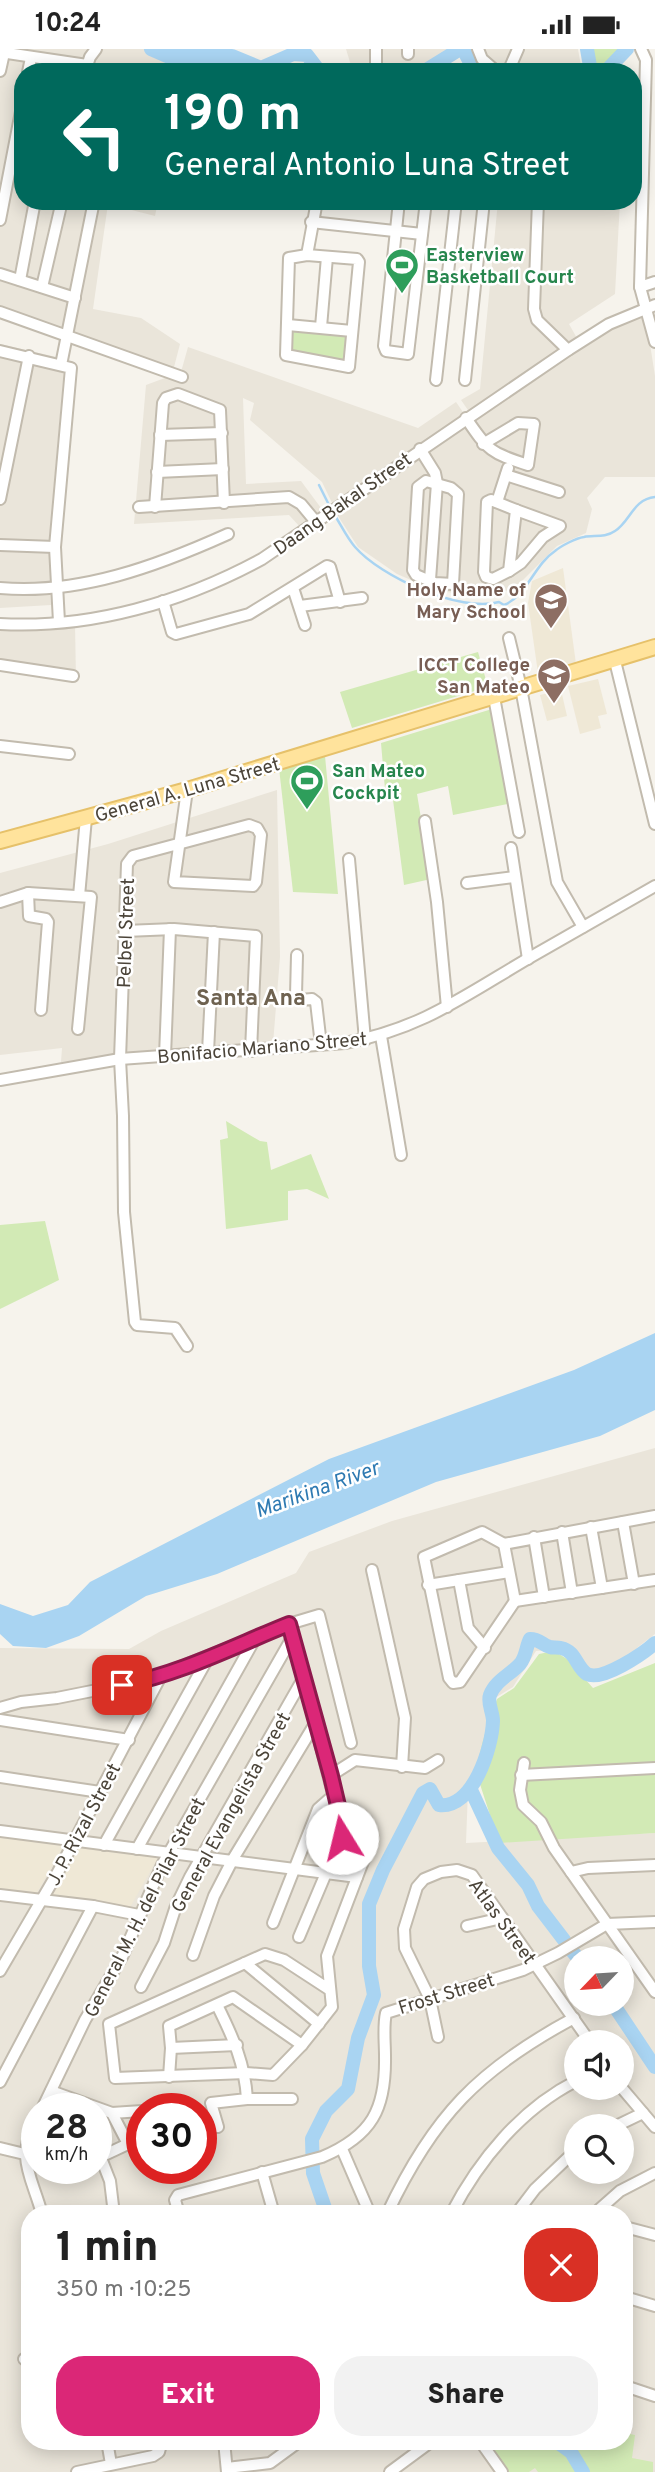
<!DOCTYPE html>
<html lang="en">
<head>
<meta charset="utf-8">
<style>
	body { margin:0; font-family:Overpass,sans-serif; background:#f2f2f2; color:#222; height:100vh; display:flex; flex-direction:column; font-size:26px; white-space:nowrap }
	* { box-sizing:border-box; margin:0 }
	p { font-size:23px; color:#767676 }
	.icon { flex:none; width:38px; height:38px; fill:none; stroke:currentColor; stroke-width:2; stroke-linecap:round; stroke-linejoin:round }
	.map { position:relative; flex:1; overflow:hidden }
	.side { position:absolute; left:21px; top:2156px; width:612px; height:245px; display:flex; flex-direction:column; background:#fff; border-radius:28px; box-shadow:0 4px 18px #0003 }
	.side>* { flex:none }
	.banner { position:absolute; left:14px; top:14px; width:628px; height:147px; border-radius:28px; box-shadow:0 4px 18px #0003; background:#00695c; color:#fff; overflow:hidden }
	.needle { width:46px; rotate:245deg }
	.controls { position:absolute; left:564px; top:1897px; display:grid; gap:14px }
	.controls a { display:grid; place-items:center; width:70px; height:70px; border-radius:50%; background:#fff; box-shadow:0 4px 18px #0003; font-size:35px }
	.speed { position:absolute; left:21px; top:2044px; display:flex; gap:14px; font-size:35px; font-weight:700; text-align:center }
	.speed>* { display:grid; place-content:center; width:91px; height:91px; border-radius:50%; background:#fff; box-shadow:0 4px 18px #0003; line-height:1 }
	.speed small { font-size:18px; font-weight:400 }
	.speed .limit { border:10px solid #d22; background:#fff; color:#111 }
	.pin { position:absolute; display:grid; place-items:center; width:60px; height:60px; color:#fff; margin:-30px; border-radius:14px; box-shadow:0 4px 10px #0006 }
	.me { position:absolute; width:77px; margin:-38px; rotate:351deg; stroke-linejoin:round; filter:drop-shadow(0 0 5px #0008) }
	.turn { display:flex; align-items:center; gap:24px; height:147px; padding:0 35px; font-size:32px }
	.turn .icon { width:91px; height:91px; stroke-width:2.5 }
	.turn b { display:block; font-size:49px; line-height:60px }
	.round { display:grid; place-items:center; flex:none; width:74px; height:74px; border-radius:28px; background:#f2f2f2 }
	.headline { display:flex; align-items:center; justify-content:space-between; height:119px; padding:0 35px }
	h1 { font-size:42px; font-weight:800; line-height:52px }
	.action { display:flex; gap:14px; margin-top:auto; padding:14px 35px }
	.action a { flex:1; height:80px; border-radius:28px; background:#db2777; color:#fff; font-size:28px; font-weight:800; line-height:80px; text-align:center }
	.action a+a { background:#f2f2f2; color:#222 }
	.status { display:flex; justify-content:space-between; align-items:center; height:49px; padding:0 35px; background:#fff; direction:ltr }
	.status svg { height:19px; fill:currentColor }
	.map>svg:first-child { display:block }
</style>
</head>
<body>
<div class="status"><b>10:24</b><svg viewBox="0 0 49 12"><path d="M0 12V9h3v3zM5 12V6h3v6zM10 12V3h3v9zM15 12V0h3v12zM26 1h20v11H26zM47 4h2v5h-2z"/></svg></div>
<div class="map">
<svg width="655" height="2423" viewBox="0 0 655 2423">
	<rect width="100%" height="100%" fill="#f6f3ec"/>
	<g fill="#eae5da" fill-rule="evenodd">
		<path d="M0,0H147L184,18V23H23V152H158L155,167L108,155L93,260L141,269L180,295L173,322L0,267Z"/>
		<path d="M346,0H452L419,23H353Z"/>
		<path d="M469,0H578L582,23H483Z"/>
		<path d="M498,152H620L615,245L569,275L578,291L470,364L461,351L480,340Z"/>
		<path d="M645,263L655,327V428H605L587,449L592,460L586,484L557,497L513,541L467,546L434,541L397,525L358,498L336,464L615,275Z"/>
		<path d="M0,295L65,310L49,491L51,556L0,559Z"/>
		<path d="M188,298L418,379L456,353L465,366L333,456L322,433L250,371L254,354L243,349L246,435L301,432L324,463L301,479L289,466L134,475L146,336L181,323Z"/>
		<path d="M75,575L76,630L0,615V578Z"/>
		<path d="M277,741L280,908L273,995L61,1013L62,999L0,1006V824L108,795Z"/>
		<path d="M655,1399V1585L638,1598L634,1605L613,1618L595,1622L553,1601L536,1602L513,1638L495,1649L477,1719V1729L468,1741L466,1794L655,1784V2423H0V1599L129,1600L161,1582L296,1524L309,1503L392,1472ZM576,1909H621V1955H576ZM576,1993H621V2039H576ZM37,2060H96V2119H37ZM142,2060H201V2119H142ZM576,2077H621V2123H576ZM30,2165H625V2392H30Z"/>
	</g>
	<g fill="#efe8d6">
		<path d="M563,519L576,615L538,624L528,554L532,532Z"/>
		<path d="M598,630L607,665L598,667L601,679L580,685L568,637Z"/>
		<path d="M561,641L567,667L547,672L540,646Z"/>
		<path d="M0,1787L65,1795L35,1847L0,1843Z"/>
		<path d="M73,1794L160,1805L128,1862L46,1850Z"/>
	</g>
	<g fill="#d2eab5">
		<path d="M587,0H627L605,23H591Z"/>
		<path d="M292,280L350,286L346,314L292,306Z"/>
		<path d="M478,603L488,638L352,679L340,643Z"/>
		<path d="M492,660L513,754L453,766L448,737L417,745L431,830L404,836L393,751L386,752L381,694Z"/>
		<path d="M325,707L338,845L293,843L279,719Z"/>
		<path d="M226,1072L260,1092L267,1093L271,1121L311,1105L329,1150L307,1140L288,1142V1171L226,1180L220,1091L228,1089Z"/>
		<path d="M45,1172L59,1231L0,1260V1176Z"/>
		<path d="M554,1602L567,1610L593,1639L655,1614V1784L499,1794L478,1729C476,1703 489,1675 497,1650L514,1639L539,1605Z"/>
		<path d="M625,2384L635,2386L632,2409L653,2413V2423H538L535,2419L529,2423H502L480,2392H625Z"/>
	</g>
	<path fill="#a9d4f2" d="M655,1284V1361L600,1387L436,1433L217,1525L146,1547L79,1587L46,1599L13,1597L0,1585V1555L33,1567L68,1556L90,1533L329,1410L574,1321Z"/>
	<g fill="none" stroke-linecap="round" stroke-linejoin="round">
		<g stroke="#a9d4f2" stroke-width="2.5">
			<path d="M319,436L331,460"/>
			<path d="M334,465C341,476 347,489 355,498C381,528 460,564 499,553L504,556C527,547 534,516 555,502C561,497 576,489 584,488C594,486 605,489 615,482C630,473 633,450 655,448"/>
		</g>
		<g stroke="#a9d4f2" stroke-width="14">
			<path d="M151,0L167,7H232L261,19L293,5L307,6L320,23"/>
			<path d="M463,0L475,23"/>
			<path d="M587,0L591,23"/>
			<path d="M423,23L460,0"/>
			<path d="M605,23L627,0"/>
			<path d="M471,1741L498,1799L528,1836L538,1857L564,1891"/>
			<path d="M571,1901L578,1909"/>
			<path d="M613,1955L655,2018"/>
			<path d="M327,2165L313,2124L312,2090L326,2062L348,2040L358,1989L374,1946L369,1917V1855L383,1821L423,1744L430,1740L439,1756C473,1760 492,1699 493,1672C493,1663 487,1654 490,1646C496,1631 510,1626 520,1615C526,1608 526,1598 530,1590C540,1590 542,1596 550,1598C553,1599 557,1598 561,1599C576,1602 576,1618 587,1625C602,1633 644,1604 655,1594"/>
			<path d="M556,2392L571,2403L583,2423"/>
		</g>
		<g stroke="#c2bbae" stroke-width="14">
			<g id="minor">
				<path d="M376,0V23"/>
				<path d="M478,0L482,10L497,23"/>
				<path d="M641,0L646,11L640,238L655,293"/>
				<path d="M0,3L87,16"/>
				<path d="M408,5V0"/>
				<path d="M86,20L90,8L96,0"/>
				<path d="M456,21L457,23"/>
				<path d="M0,22L4,4"/>
				<path d="M28,23L31,9"/>
				<path d="M118,23H121"/>
				<path d="M508,23L518,0"/>
				<path d="M399,152L384,297L386,302L408,305L426,152"/>
				<path d="M538,152L534,260L537,271L568,301"/>
				<path d="M0,171L23,52"/>
				<path d="M311,173L422,185"/>
				<path d="M307,206L357,210L359,213L349,318L286,306L289,209Z"/>
				<path d="M307,206L317,152"/>
				<path d="M0,225L75,249"/>
				<path d="M20,231L35,152"/>
				<path d="M42,238L62,152"/>
				<path d="M640,238L655,233"/>
				<path d="M0,263L182,328"/>
				<path d="M288,276L352,282"/>
				<path d="M321,278L327,208"/>
				<path d="M0,302L71,319L55,498L59,573"/>
				<path d="M61,316L94,152"/>
				<path d="M436,331L456,152"/>
				<path d="M465,331L484,152"/>
				<path d="M466,369C488,402 491,404 528,416L534,375L518,374L483,395"/>
				<path d="M160,386L222,384"/>
				<path d="M420,400L435,424L437,434L430,531"/>
				<path d="M157,423L223,420"/>
				<path d="M506,426L559,443"/>
				<path d="M426,432L451,439L458,445L453,535L435,534L416,526L413,521L418,438Z"/>
				<path d="M0,450L29,307"/>
				<path d="M491,451L516,461L509,522L493,530L486,528L484,523L487,453Z"/>
				<path d="M497,453L508,419"/>
				<path d="M139,458L289,448L301,455L316,473"/>
				<path d="M155,458L163,354L166,349L178,345L220,361L224,454"/>
				<path d="M0,496L55,498"/>
				<path d="M509,522L521,514L543,488L560,477L516,461"/>
				<path d="M0,539C79,546 157,517 228,485"/>
				<path d="M293,539L305,576"/>
				<path d="M163,552L172,583L176,585L249,565L327,517L330,518L340,553"/>
				<path d="M300,557L362,549"/>
				<path d="M0,575C91,580 183,553 262,510L568,301L609,275L655,256"/>
				<path d="M509,589L521,639L557,833L583,878"/>
				<path d="M615,612L655,775"/>
				<path d="M0,616L73,627"/>
				<path d="M494,648L519,783"/>
				<path d="M0,697L69,705"/>
				<path d="M425,772L437,853L447,958"/>
				<path d="M511,799L528,910"/>
				<path d="M349,810L365,991"/>
				<path d="M467,834L514,828"/>
				<path d="M28,844L29,867L46,870L48,873L41,961"/>
				<path d="M79,847L86,769"/>
				<path d="M0,853L28,844L91,848L78,980"/>
				<path d="M125,882L174,880L256,887L251,1002"/>
				<path d="M297,906L296,946L300,951L312,950L316,953L321,996"/>
				<path d="M381,987L401,1106"/>
				<path d="M208,1003L214,883"/>
				<path d="M165,1007L170,880"/>
				<path d="M0,1031L120,1010L345,994C421,980 464,947 529,909C571,885 613,861 655,837"/>
				<path d="M187,1297L175,1279L137,1276L135,1273L124,1163L123,1067L120,1010L127,815L133,807L249,776L257,779L261,786L256,833L253,837L174,833L187,741"/>
				<path d="M623,1473L634,1535"/>
				<path d="M591,1478L602,1539"/>
				<path d="M562,1483L572,1544"/>
				<path d="M534,1488L544,1548"/>
				<path d="M504,1495L482,1483L424,1508L449,1629L453,1634L460,1633L515,1552"/>
				<path d="M504,1495L655,1467"/>
				<path d="M504,1495L515,1552"/>
				<path d="M372,1521L405,1669L402,1718"/>
				<path d="M459,1531L468,1579L485,1599"/>
				<path d="M428,1536L509,1523"/>
				<path d="M515,1552L655,1531"/>
				<path d="M292,1584L343,1784L299,1888"/>
				<path d="M0,1659L21,1653L57,1649L147,1631L289,1575L319,1566L351,1694"/>
				<path d="M0,1671L129,1691"/>
				<path d="M524,1714L520,1741L523,1756L541,1773L554,1799L655,1943"/>
				<path d="M521,1726L655,1719"/>
				<path d="M330,1727L355,1711L425,1719L438,1711"/>
				<path d="M0,1728L100,1743"/>
				<path d="M0,1782L357,1828"/>
				<path d="M104,1796L208,1609"/>
				<path d="M137,1800L256,1588"/>
				<path d="M571,1823L588,1819L655,1816"/>
				<path d="M0,1846L93,1857L139,1866"/>
				<path d="M273,1874L318,1760L335,1745"/>
				<path d="M467,1877L502,1869"/>
				<path d="M193,1906L214,1847L233,1810L316,1673"/>
				<path d="M245,1914L319,1975"/>
				<path d="M0,1922L58,1823L162,1625"/>
				<path d="M141,1938L164,1894L176,1857L190,1828L304,1628"/>
				<path d="M330,1941L284,1911L265,1905L109,1975L115,2029L246,2024L273,2026L302,1996L332,1958L327,1907L369,1797"/>
				<path d="M217,1956C233,1988 245,2015 247,2050L211,2054L218,2078"/>
				<path d="M438,1988L430,1950L405,1899L404,1880L417,1838L424,1830L441,1823L457,1821L472,1826L590,1993"/>
				<path d="M171,1999L237,1996"/>
				<path d="M169,2028L171,1999L169,1977L233,1948L302,1996"/>
				<path d="M0,2033L93,1857"/>
				<path d="M621,2038L655,2078"/>
				<path d="M51,2042L112,2064L142,2062"/>
				<path d="M247,2050H292"/>
				<path d="M42,2060L85,1971L123,1906L162,1816L293,1587"/>
				<path d="M112,2064L128,2095"/>
				<path d="M37,2069C15,2109 31,2125 42,2165"/>
				<path d="M616,2077L643,2064"/>
				<path d="M0,2099L37,2108"/>
				<path d="M342,2100L370,2165"/>
				<path d="M101,2109L110,2132L114,2165"/>
				<path d="M96,2110L128,2095L142,2091"/>
				<path d="M262,2123L274,2165"/>
				<path d="M179,2165L175,2151L178,2146L322,2108C372,2087 386,2060 385,2007C385,1993 383,1977 386,1964L523,1921L558,1904L607,1875L655,1873"/>
				<path d="M387,2165C433,2067 479,2020 574,1969"/>
				<path d="M451,2165C479,2111 521,2060 576,2032"/>
				<path d="M516,2165L535,2140L576,2101"/>
				<path d="M594,2165L620,2142L655,2124"/>
				<path d="M625,2178L655,2186"/>
				<path d="M625,2248L655,2257"/>
				<path d="M24,2310L30,2311"/>
				<path d="M625,2337L655,2347"/>
				<path d="M107,2392L111,2415"/>
				<path d="M224,2392L227,2423"/>
				<path d="M480,2392L502,2423"/>
				<path d="M227,2419L270,2414L300,2392"/>
				<path d="M77,2423L153,2407L159,2403L162,2392"/>
				<path d="M390,2423L432,2392"/>
			</g>
		</g>
		<g stroke="#e6c16a" stroke-width="18">
			<path id="major" d="M0,792L187,741L655,598"/>
		</g>
		<use href="#minor" stroke="#fff" stroke-width="10"/>
		<use href="#major" stroke="#ffe39c" stroke-width="14"/>
	</g>
	<g fill="none" stroke-linecap="round" stroke-linejoin="round">
		<g stroke="#8e194d" stroke-width="18">
			<path id="route" d="M122,1636C180,1625 234,1597 289,1575L331,1727L343,1778L342,1789"/>
		</g>
		<use href="#route" stroke="#db2777" stroke-width="12"/>
	</g>
	<defs>
		<g id="stadium-pin" transform="scale(1.75)"><path d="M0 17L-7.5 6A9.5 9.5 0 1 1 7.5 6Z" fill="#2e9e5b" stroke="#fff"/><path d="M0-5a6.5 5 0 1 0 0 10a6.5 5 0 1 0 0-10ZM-3.5-1.8h7v3.6h-7Z" fill="#fff"/></g>
		<g id="school-pin" transform="scale(1.75)"><path d="M0 17L-7.5 6A9.5 9.5 0 1 1 7.5 6Z" fill="#8d6e63" stroke="#fff"/><path d="M0-5L7-2L0 1L-7-2ZM-4 1L0 2.5L4 1V4Q0 6-4 4Z" fill="#fff"/></g>
		<g id="university-pin" transform="scale(1.75)"><path d="M0 17L-7.5 6A9.5 9.5 0 1 1 7.5 6Z" fill="#8d6e63" stroke="#fff"/><path d="M0-5L7-2L0 1L-7-2ZM-4 1L0 2.5L4 1V4Q0 6-4 4Z" fill="#fff"/></g>
	</defs>
	<g fill-rule="evenodd">
		<use href="#stadium-pin" x="402" y="216"/>
		<use href="#school-pin" x="551" y="551"/>
		<use href="#university-pin" x="554" y="626"/>
		<use href="#stadium-pin" x="307" y="732"/>
	</g>
	<g text-anchor="middle" stroke-width="5" stroke-linejoin="round" paint-order="stroke">
		<g font-size="19" font-weight="bold" fill="#27864d" stroke="#fff" text-anchor="start">
			<text x="426" y="212">Easterview<tspan x="426" dy="22">Basketball Court</tspan></text>
			<text x="332" y="728">San Mateo<tspan x="332" dy="22">Cockpit</tspan></text>
		</g>
		<g font-size="19" fill="#4b4439" stroke="#fff">
			<text transform="translate(342 454) rotate(-35)" y="7">Daang Bakal Street</text>
			<text transform="translate(187 740) rotate(-16)" y="7">General A. Luna Street</text>
			<text transform="translate(125 884) rotate(-88)" y="7">Pelbel Street</text>
			<text transform="translate(262 998) rotate(-5)" y="7">Bonifacio Mariano Street</text>
			<text transform="translate(230 1763) rotate(-61)" y="7">General Evangelista Street</text>
			<text transform="translate(83 1775) rotate(-62)" y="7">J. P. Rizal Street</text>
			<text transform="translate(144 1858) rotate(-63)" y="7">General M. H. del Pilar Street</text>
			<text transform="translate(503 1872) rotate(54)" y="7">Atlas Street</text>
			<text transform="translate(446 1944) rotate(-17)" y="7">Frost Street</text>
		</g>
		<g font-size="19" font-weight="bold" fill="#785e54" stroke="#fff" text-anchor="end">
			<text x="526" y="547">Holy Name of<tspan x="526" dy="22">Mary School</tspan></text>
			<text x="530" y="622">ICCT College<tspan x="530" dy="22">San Mateo</tspan></text>
		</g>
		<g font-size="21" font-style="italic" fill="#2e7ab2" stroke="#fff">
			<text transform="translate(317 1440) rotate(-20)" y="7">Marikina River</text>
		</g>
		<g font-size="23" font-weight="bold" fill="#6e6250" stroke="#fff">
			<text x="251" y="956">Santa Ana</text>
		</g>
	</g>
</svg>
<div class="controls">
<a><svg class="needle" viewBox="-14 -14 28 28"><path d="M0-13l5 13h-10z" fill="#e53935"/><path d="M0 13l5-13h-10z" fill="#767676"/></svg></a>
<a><svg class="icon" aria-label="sound" viewBox="0 0 24 24"><path d="M4 9h4l5-4v14l-5-4H4zM17 9q2 3 0 6"/></svg></a>
<a><svg class="icon" aria-label="search" viewBox="0 0 24 24"><circle cx="10" cy="10" r="6"/><path d="M15 15l6 6"/></svg></a>
</div>
<div class="speed"><div>28<small>km/h</small></div><div class="limit">30</div></div>
<div class="pin" style="left:122px;top:1636px;background:#d93025"><svg class="icon" aria-label="arrive" viewBox="0 0 24 24"><path d="M6 21V4h12l-3 4 3 4H6"/></svg></div>
<svg class="me" style="left:342px;top:1789px" viewBox="-20 -20 40 40"><circle r="19" fill="#fff"/><path d="M0-13L10 11 0 6-10 11z" fill="#db2777"/></svg>
<div class="banner">
<div class="turn"><svg class="icon" aria-label="left" viewBox="0 0 24 24"><path d="M17 20v-9H6M10 6l-5 5 5 5"/></svg><div><b>190 m</b>General Antonio Luna Street</div></div>
</div>
<section class="side">
<div class="headline"><div><h1>1 min</h1><p>350 m · 10:25</p></div><a class="round" style="background:#d93025;color:#fff"><svg class="icon" aria-label="close" viewBox="0 0 24 24"><path d="M6 6l12 12M18 6L6 18"/></svg></a></div>
<div class="action"><a>Exit</a><a>Share</a></div>
</section>
</div>
</body>
</html>
